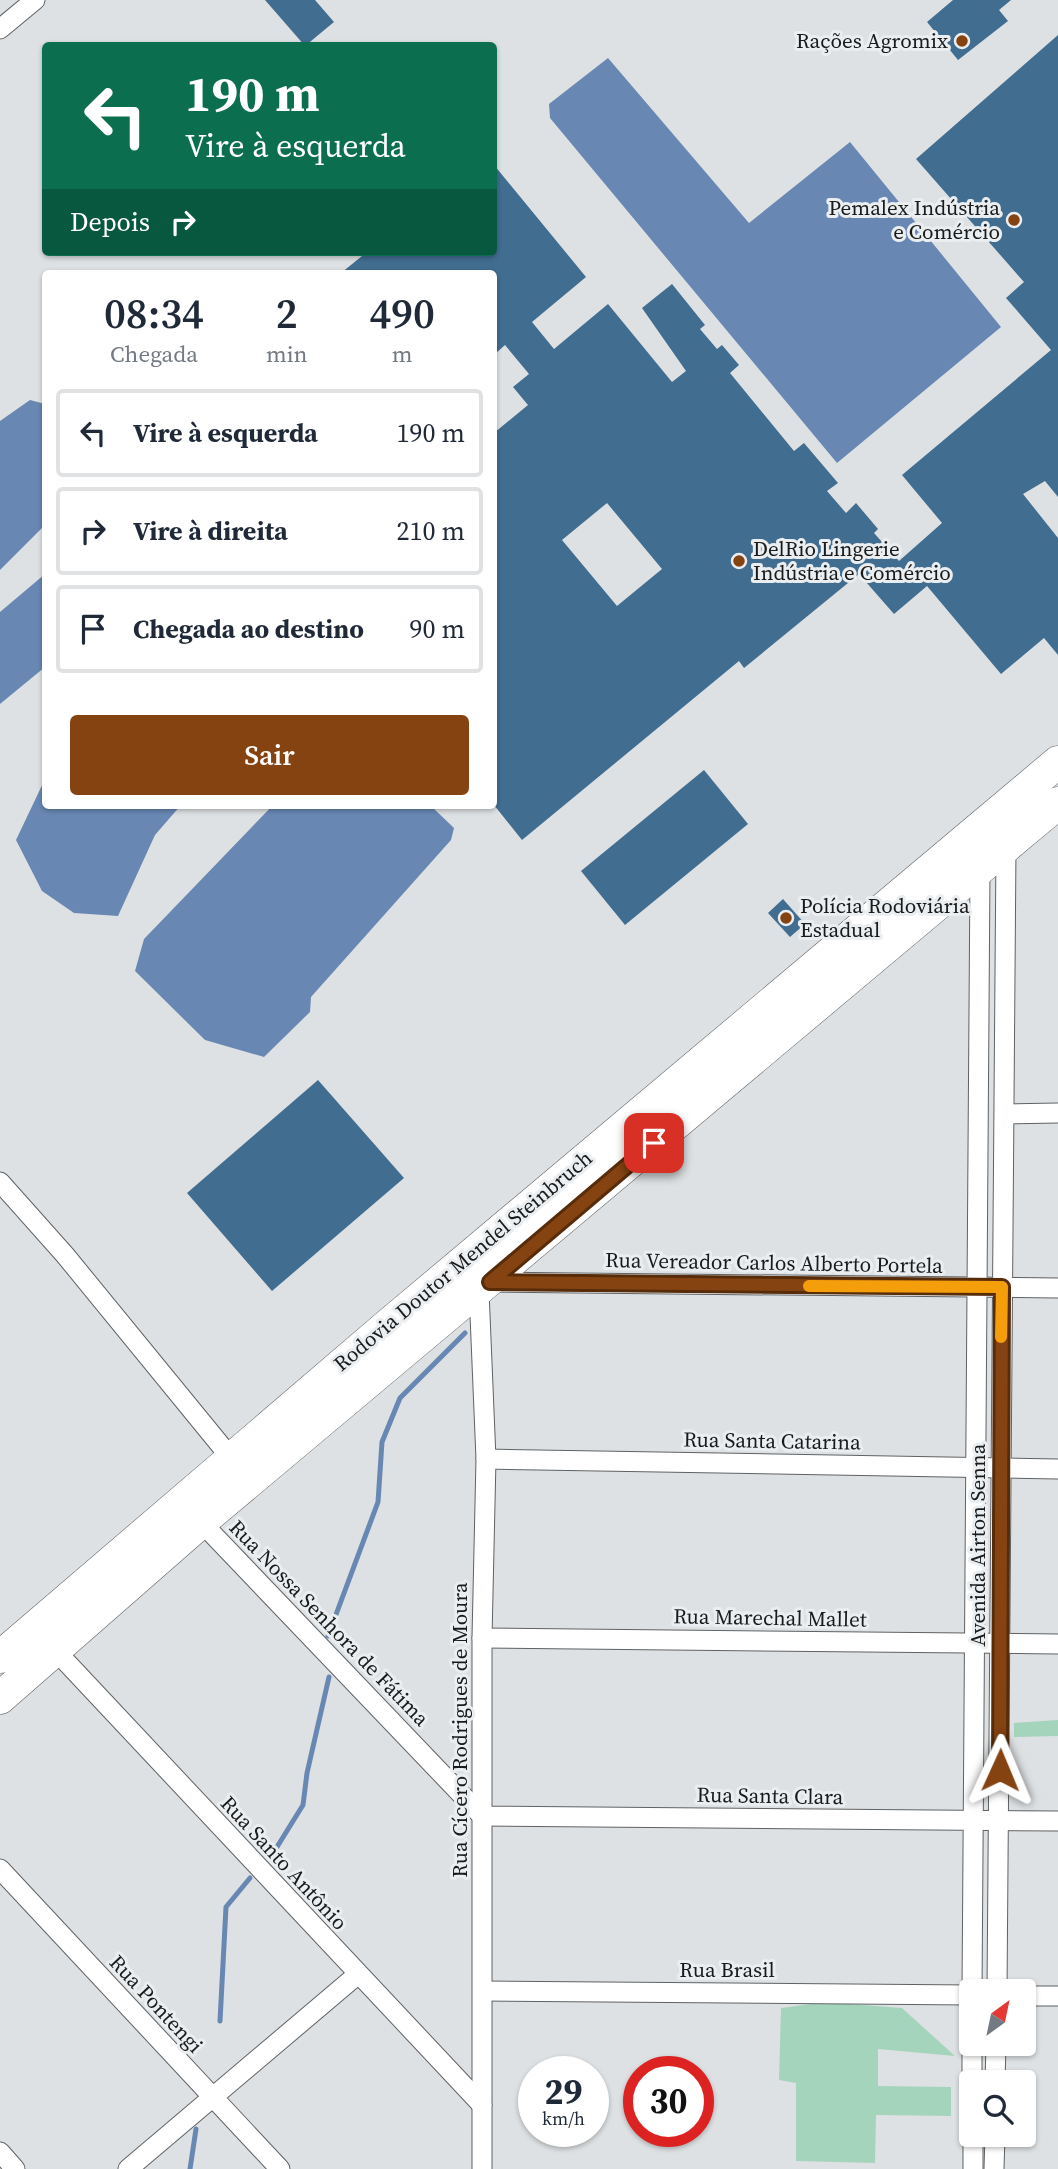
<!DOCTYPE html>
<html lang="pt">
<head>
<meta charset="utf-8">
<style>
	body { margin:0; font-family:"Source Serif 4",serif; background:#f6f6f7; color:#1f2937; height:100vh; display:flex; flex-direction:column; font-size:26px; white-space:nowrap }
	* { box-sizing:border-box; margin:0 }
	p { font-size:23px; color:#747a83 }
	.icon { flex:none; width:38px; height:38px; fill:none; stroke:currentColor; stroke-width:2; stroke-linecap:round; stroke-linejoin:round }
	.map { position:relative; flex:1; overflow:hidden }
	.details { position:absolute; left:42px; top:270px; width:455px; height:539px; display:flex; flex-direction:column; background:#fff; border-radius:7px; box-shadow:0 2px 5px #0004 }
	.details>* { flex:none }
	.banner { position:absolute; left:42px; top:42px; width:455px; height:214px; border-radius:7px; box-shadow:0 2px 5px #0004; background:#0b6e4f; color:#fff; overflow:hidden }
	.needle { width:46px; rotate:33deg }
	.fabs { position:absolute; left:959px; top:1979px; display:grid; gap:14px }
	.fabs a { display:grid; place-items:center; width:77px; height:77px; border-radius:7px; background:#fff; box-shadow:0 2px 5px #0004; font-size:35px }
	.speed { position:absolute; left:518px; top:2056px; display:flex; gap:14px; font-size:35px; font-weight:700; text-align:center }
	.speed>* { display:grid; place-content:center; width:91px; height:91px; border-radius:50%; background:#fff; box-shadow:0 2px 5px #0004; line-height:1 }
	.speed small { font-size:18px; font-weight:400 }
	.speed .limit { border:10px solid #d22; background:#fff; color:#111 }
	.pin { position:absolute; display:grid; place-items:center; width:60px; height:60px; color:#fff; margin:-30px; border-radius:14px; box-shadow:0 4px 10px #0006 }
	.me { position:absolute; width:77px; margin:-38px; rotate:1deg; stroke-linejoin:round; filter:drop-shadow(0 0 5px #0008) }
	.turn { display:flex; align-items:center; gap:24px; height:147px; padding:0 28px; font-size:32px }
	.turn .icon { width:91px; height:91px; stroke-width:2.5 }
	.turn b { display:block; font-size:49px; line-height:60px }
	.then { display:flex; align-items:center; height:66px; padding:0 28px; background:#0003; gap:14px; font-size:26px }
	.eta { display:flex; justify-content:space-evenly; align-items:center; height:119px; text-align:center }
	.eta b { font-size:42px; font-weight:600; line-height:49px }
	.cta { display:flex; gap:14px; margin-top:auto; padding:14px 28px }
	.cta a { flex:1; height:80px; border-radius:7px; background:#854311; color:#fff; font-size:28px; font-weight:600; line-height:80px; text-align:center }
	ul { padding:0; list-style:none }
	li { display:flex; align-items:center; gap:21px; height:88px; margin:0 14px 10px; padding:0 14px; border:4px solid #e0e1e3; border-radius:7px }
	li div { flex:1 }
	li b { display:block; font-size:26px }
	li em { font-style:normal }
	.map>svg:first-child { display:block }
</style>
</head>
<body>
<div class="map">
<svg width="1058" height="2169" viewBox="0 0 1058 2169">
	<rect width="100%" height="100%" fill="#dee1e3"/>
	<g fill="#a5d4bc">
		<path d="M1058,1720V1736L1014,1737V1723Z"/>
		<path d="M825,2002L902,2008L955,2056L878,2049V2086L951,2087V2116L876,2115L875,2163L796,2161V2083L779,2080L781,2008Z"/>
	</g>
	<g fill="#6888b3">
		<path d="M608,58L749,223L850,142L1001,327L837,463L550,118L549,104Z"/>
		<path d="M30,400L45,404V525L0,570V421Z"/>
		<path d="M45,574V667L0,704V612Z"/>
		<path d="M45,779L46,805H181L155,835L118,916L74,913L42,891L16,840Z"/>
		<path d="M273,805H430L454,828L451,840L311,997L310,1012L264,1057L205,1040L135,971L144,939Z"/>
	</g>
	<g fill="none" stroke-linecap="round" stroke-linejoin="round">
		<g stroke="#6888b3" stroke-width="5">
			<path d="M328,1636L378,1502L382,1442L400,1398L465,1333"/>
			<path d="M272,1855L303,1805L307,1773L329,1677"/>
			<path d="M220,2021L226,1907L250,1878"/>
			<path d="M190,2169L196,2129"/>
		</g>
	</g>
	<g fill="#416d91" fill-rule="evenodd">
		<path d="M265,0H315L334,22L305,46Z"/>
		<path d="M953,0H1011L999,10L1008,21L958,60L927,22Z"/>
		<path d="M1058,35V497L1045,481L1023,494L1058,538V655L1044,638L1001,674L927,586L894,614L859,574L744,668L739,661L522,840L494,805V433L528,405L513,387L529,374L505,345L494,355V273H341L367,252H494V165L586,277L532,322L554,349L608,304L672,382L686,371L642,308L672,284L705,325L700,329L717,349L722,345L739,365L730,373L794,451L804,443L838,483L827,491L846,513L856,503L878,529L874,533L899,561L942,523L902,475L1051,350L1006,298L1024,282L916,159ZM607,503L662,569L617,606L562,540Z"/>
		<path d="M704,770L748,824L625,925L581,871Z"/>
		<path d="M783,899L805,924L790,937L768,913Z"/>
		<path d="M318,1080L404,1178L272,1291L187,1193Z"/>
	</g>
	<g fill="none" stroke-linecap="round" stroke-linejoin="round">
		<g stroke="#5f6264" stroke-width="21">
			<g id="minor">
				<path d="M0,29L35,0"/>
				<path d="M1005,1114L1058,1113"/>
				<path d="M0,1182L65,1255L231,1458"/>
				<path d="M490,1282L1058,1288"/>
				<path d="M479,1291L486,1459L482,1638V2169"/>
				<path d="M486,1459L1058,1469"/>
				<path d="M201,1522L482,1816L1058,1821"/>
				<path d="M482,1638L1058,1644"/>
				<path d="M55,1650L482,2105"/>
				<path d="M0,1869L280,2169"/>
				<path d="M483,1991L971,1995"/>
				<path d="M972,1992L980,870"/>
				<path d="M997,1992L1006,847"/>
				<path d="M1024,1996H1058"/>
				<path d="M972,2044V2082"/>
				<path d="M995,2082L996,2044"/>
				<path d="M973,2135V2169"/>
				<path d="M0,2152L15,2169"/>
				<path d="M128,2169L357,1975"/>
				<path d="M994,2169L995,2135"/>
			</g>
		</g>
		<g stroke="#5f6264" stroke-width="33">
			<g id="trunk">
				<path d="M0,1657L389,1324L1058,762"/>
				<path d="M0,1698L201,1522L1058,803"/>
			</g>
		</g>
		<use href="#minor" stroke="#fff" stroke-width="19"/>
		<use href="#trunk" stroke="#fff" stroke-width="32"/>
	</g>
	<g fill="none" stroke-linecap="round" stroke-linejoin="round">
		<g stroke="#562c0b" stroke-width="18">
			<path id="route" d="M654,1143L490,1282L1002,1287L1000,1770"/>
		</g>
		<use href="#route" stroke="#854311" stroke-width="12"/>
		<path stroke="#f59e0b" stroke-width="12" d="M809,1286L1002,1287L1001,1337"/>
	</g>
	<g fill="#854311" stroke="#ebeef0" stroke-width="2.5">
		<circle cx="962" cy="41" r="7"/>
		<circle cx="1014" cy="220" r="7"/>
		<circle cx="739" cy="561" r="7"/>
		<circle cx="786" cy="918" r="7"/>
	</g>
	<g text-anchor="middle" stroke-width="6" stroke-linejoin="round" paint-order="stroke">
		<g font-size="21" fill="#191a1b" stroke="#ebeef0" text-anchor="end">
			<text x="948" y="48">Rações Agromix</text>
			<text x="1000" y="215">Pemalex Indústria<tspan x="1000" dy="24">e Comércio</tspan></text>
			<text x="753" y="556" text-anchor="start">DelRio Lingerie<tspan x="753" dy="24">Indústria e Comércio</tspan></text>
			<text x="800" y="913" text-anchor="start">Polícia Rodoviária<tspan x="800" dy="24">Estadual</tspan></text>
		</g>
		<g font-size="21" fill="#191a1b" stroke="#ebeef0">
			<text transform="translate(463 1261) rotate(-40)" y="7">Rodovia Doutor Mendel Steinbruch</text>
			<text transform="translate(774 1263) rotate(1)" y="7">Rua Vereador Carlos Alberto Portela</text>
			<text transform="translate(772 1441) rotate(1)" y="7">Rua Santa Catarina</text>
			<text transform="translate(978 1545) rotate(-90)" y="7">Avenida Airton Senna</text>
			<text transform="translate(770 1618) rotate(1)" y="7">Rua Marechal Mallet</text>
			<text transform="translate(329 1623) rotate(46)" y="7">Rua Nossa Senhora de Fátima</text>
			<text transform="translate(460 1730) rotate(-90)" y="7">Rua Cícero Rodrigues de Moura</text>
			<text transform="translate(770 1796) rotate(1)" y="7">Rua Santa Clara</text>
			<text transform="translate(284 1863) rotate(47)" y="7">Rua Santo Antônio</text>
			<text x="727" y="1977">Rua Brasil</text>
			<text transform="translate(156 2004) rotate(47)" y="7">Rua Pontengi</text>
		</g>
	</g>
</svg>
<div class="fabs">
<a><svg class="needle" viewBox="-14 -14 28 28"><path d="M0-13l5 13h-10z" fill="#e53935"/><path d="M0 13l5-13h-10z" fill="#747a83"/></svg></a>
<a><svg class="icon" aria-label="search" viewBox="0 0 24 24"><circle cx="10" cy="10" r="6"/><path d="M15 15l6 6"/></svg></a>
</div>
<div class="speed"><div>29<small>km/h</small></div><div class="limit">30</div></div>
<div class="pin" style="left:654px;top:1143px;background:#d93025"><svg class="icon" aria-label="arrive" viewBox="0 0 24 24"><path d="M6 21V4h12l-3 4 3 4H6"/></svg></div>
<svg class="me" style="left:1000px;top:1770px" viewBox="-20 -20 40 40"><path d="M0-17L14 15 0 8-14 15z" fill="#854311" stroke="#fff" stroke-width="4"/></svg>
<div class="banner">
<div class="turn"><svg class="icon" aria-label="left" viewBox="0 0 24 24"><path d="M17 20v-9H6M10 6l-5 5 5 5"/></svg><div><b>190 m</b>Vire à esquerda</div></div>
<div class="then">Depois<svg class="icon" aria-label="right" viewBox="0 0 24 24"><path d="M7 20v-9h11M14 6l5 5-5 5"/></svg></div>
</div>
<section class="details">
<div class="eta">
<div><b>08:34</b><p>Chegada</p></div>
<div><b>2</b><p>min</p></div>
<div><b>490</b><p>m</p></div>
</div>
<ul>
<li><svg class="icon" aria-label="left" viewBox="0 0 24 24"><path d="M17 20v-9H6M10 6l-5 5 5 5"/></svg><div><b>Vire à esquerda</b></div><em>190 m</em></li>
<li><svg class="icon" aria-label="right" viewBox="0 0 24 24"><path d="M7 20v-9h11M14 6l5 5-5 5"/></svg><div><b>Vire à direita</b></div><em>210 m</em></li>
<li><svg class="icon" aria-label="arrive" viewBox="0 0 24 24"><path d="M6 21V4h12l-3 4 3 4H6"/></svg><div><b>Chegada ao destino</b></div><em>90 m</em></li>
</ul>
<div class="cta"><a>Sair</a></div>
</section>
</div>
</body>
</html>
